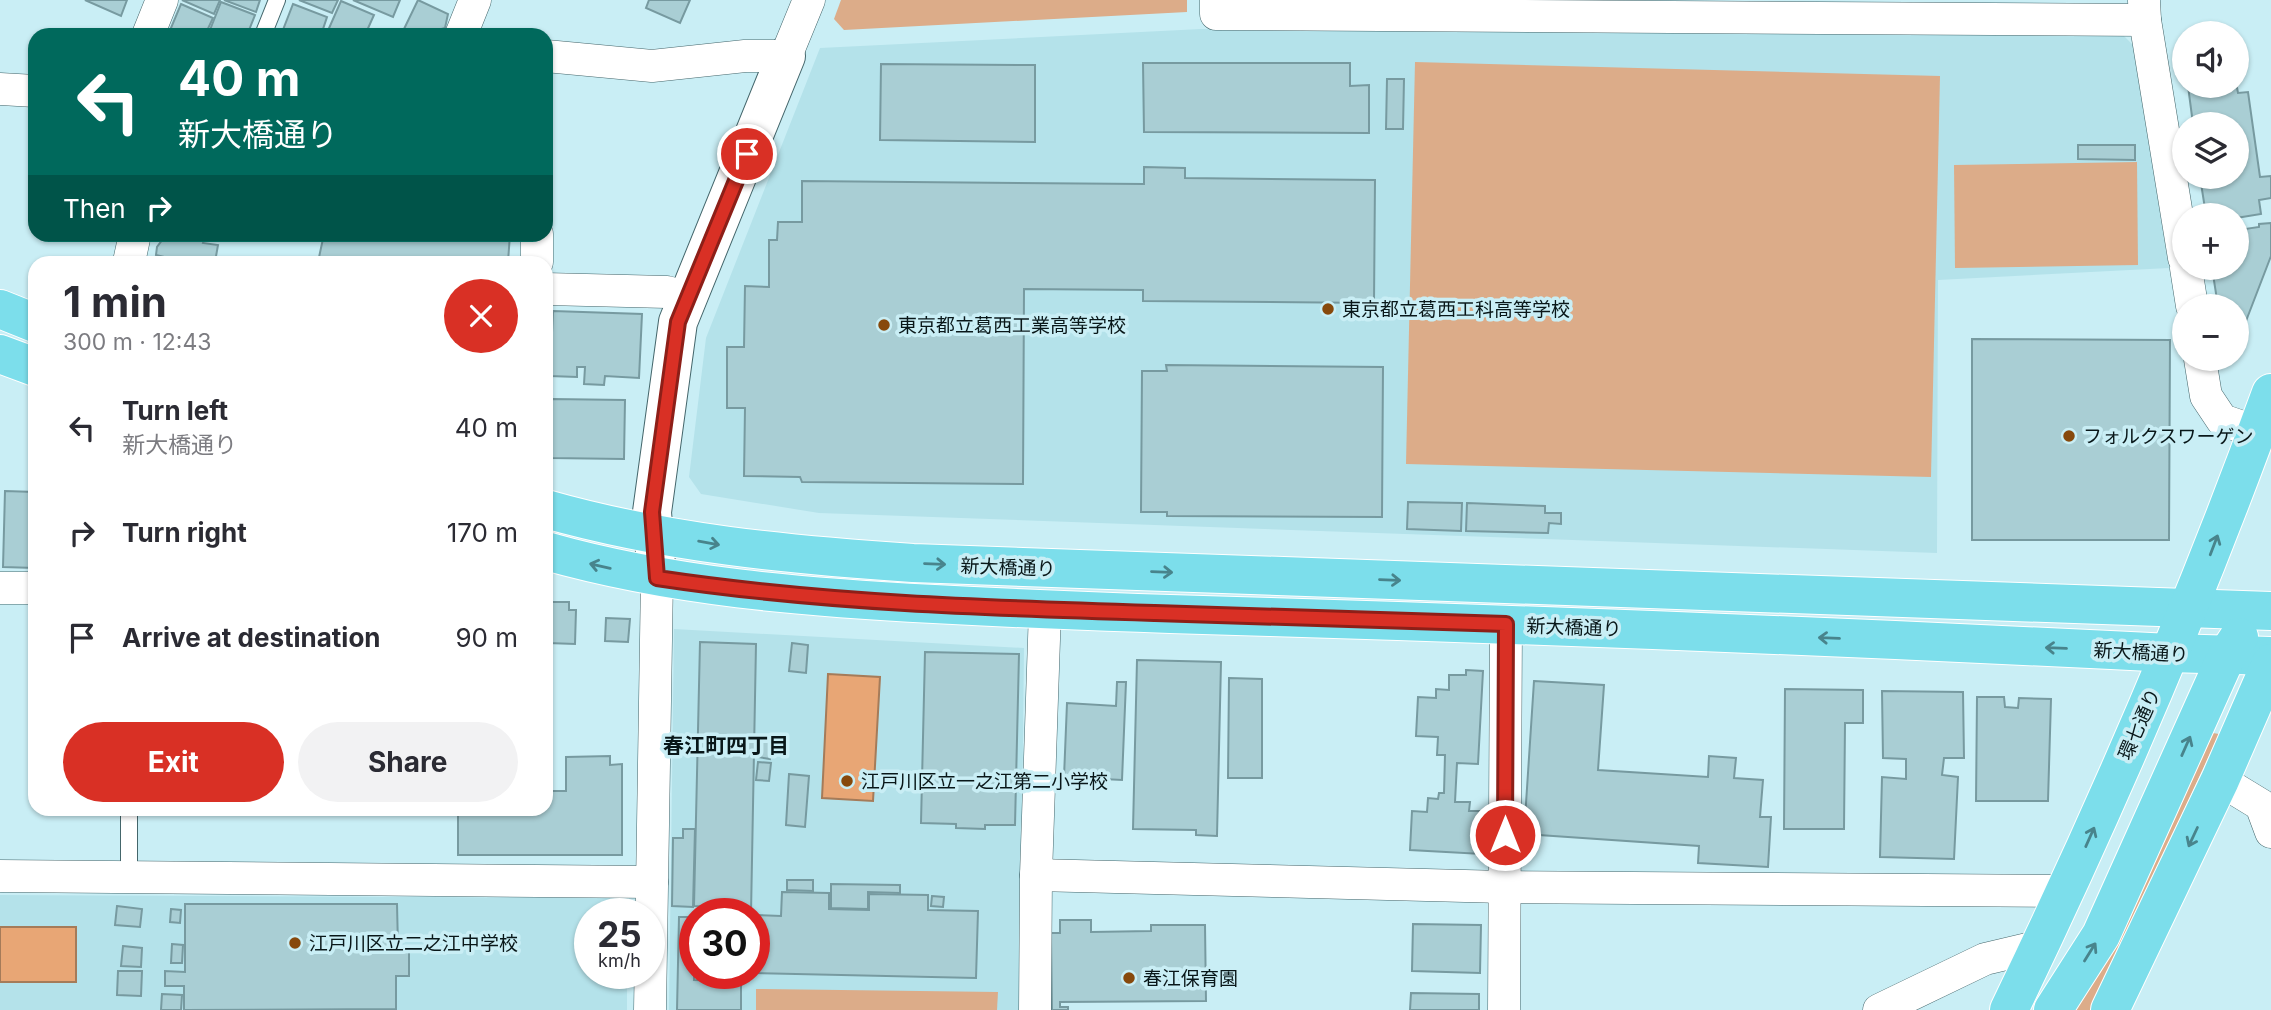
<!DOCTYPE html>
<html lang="en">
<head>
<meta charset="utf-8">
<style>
	body { margin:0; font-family:Inter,"Noto Sans JP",sans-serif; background:#f2f2f3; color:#2b2b33; height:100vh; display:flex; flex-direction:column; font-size:26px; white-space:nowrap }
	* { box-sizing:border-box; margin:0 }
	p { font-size:23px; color:#7c7c81 }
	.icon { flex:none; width:38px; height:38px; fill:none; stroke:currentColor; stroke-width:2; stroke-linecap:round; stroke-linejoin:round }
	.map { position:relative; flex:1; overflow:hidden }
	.panel { position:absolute; left:28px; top:256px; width:525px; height:560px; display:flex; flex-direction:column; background:#fff; border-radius:21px; box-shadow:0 2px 5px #0004 }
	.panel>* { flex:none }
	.top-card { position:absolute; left:28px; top:28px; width:525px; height:214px; border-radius:21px; box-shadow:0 2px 5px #0004; background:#00695c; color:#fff; overflow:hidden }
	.fabs { position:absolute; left:2172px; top:21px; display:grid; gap:14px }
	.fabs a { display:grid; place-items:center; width:77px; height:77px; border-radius:50%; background:#fff; box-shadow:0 2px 5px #0004; font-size:35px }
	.speed { position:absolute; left:574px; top:898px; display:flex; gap:14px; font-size:35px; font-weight:700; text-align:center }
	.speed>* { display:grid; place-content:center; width:91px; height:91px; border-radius:50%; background:#fff; box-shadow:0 2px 5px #0004; line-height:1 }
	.speed small { font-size:18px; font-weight:400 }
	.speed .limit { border:10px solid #d22; background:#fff; color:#111 }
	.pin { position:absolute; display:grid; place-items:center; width:60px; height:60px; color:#fff; margin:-30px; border:4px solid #fff; border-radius:50%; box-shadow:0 2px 7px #0007 }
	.me { position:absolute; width:77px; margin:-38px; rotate:0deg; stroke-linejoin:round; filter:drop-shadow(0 0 5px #0008) }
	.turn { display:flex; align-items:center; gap:24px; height:147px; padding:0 35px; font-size:32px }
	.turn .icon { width:91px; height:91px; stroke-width:2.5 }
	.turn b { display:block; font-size:49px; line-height:60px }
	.then { display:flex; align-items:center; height:66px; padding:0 35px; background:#0003; gap:14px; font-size:26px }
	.round { display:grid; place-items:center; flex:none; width:74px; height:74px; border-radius:37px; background:#f2f2f3 }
	.overview { display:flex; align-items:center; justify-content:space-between; height:119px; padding:0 35px }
	h1 { font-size:42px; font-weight:700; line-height:52px }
	.button { display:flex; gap:14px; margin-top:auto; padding:14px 35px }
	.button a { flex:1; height:80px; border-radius:42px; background:#d93025; color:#fff; font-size:28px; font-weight:700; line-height:80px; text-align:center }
	.button a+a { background:#f2f2f3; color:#2b2b33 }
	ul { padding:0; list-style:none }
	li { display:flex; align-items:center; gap:21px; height:105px; padding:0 35px }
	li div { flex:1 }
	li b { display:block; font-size:26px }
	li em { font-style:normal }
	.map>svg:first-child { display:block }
</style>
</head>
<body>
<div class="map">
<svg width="2271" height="1010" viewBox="0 0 2271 1010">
	<rect width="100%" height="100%" fill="#c9eef5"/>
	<g fill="#b4e2ea" fill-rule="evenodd">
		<path d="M1201,29L2120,32L2134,46L2169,268L1938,280L1937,553L819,513L701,494L689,477L706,338L820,48Z"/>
		<path d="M674,629L1024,648L1020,1010H669ZM695,914H754V973H695Z"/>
		<path d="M0,895L628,898L627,913L590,914V973H627V1010H0Z"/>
	</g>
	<g fill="#dcac89">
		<path d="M841,0H1187V12L844,30L834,19Z"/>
		<path d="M1415,62L1940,76L1931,477L1406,464Z"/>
		<path d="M2137,162L2138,265L1955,268L1954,165Z"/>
		<path d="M2201,731L2219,734L2109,973L2091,1010H2066Z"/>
		<path d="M756,989L998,992L997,1010H756Z"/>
	</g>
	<g fill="#e8a675" stroke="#a57b59" stroke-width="2">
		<path d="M828,674L880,677L873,801L822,798Z"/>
		<rect x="0" y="927" width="76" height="55"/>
	</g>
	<g fill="#a9ced4" stroke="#779aa0" stroke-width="2">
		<path d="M85,0H127L121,16Z"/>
		<path d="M182,0H220L214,14Z"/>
		<path d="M224,0H260L256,12Z"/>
		<path d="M299,0H338L332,13Z"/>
		<path d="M353,0H400L393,17Z"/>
		<path d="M418,0L448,14L445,28L420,35L404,29Z"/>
		<path d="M649,0H690L680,23L646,8Z"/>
		<path d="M341,1L374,15L365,35H326Z"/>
		<path d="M221,2L255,15L247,35H208Z"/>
		<path d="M181,4L213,18L205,35H168Z"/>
		<path d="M293,4L327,17L321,35H281Z"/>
		<path d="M1143,63H1350V86L1369,85V133L1144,132Z"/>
		<path d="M881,64L1035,65V142L880,140Z"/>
		<path d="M1387,79H1404L1403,129H1386Z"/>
		<path d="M2236,82L2238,93L2248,92L2260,177L2271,176V198L2259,200L2261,214L2236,218V215H2206L2200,177H2236V124H2193L2188,86H2236Z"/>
		<path d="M2078,145H2135V160L2078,159Z"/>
		<path d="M1144,167L1185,168V178L1375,180L1374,303L1143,301V290L1024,289L1023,484L802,482L800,477L744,476L745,408H727V347H744L745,286L769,287V240H777L778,222H802V181L1144,184Z"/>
		<path d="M2271,223V256L2246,321L2236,323V306H2218L2212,268H2236L2238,230L2259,227V224Z"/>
		<path d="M170,234L205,237L203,243L218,245L215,262H177V260L156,255L157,247L163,239Z"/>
		<path d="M324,234H510L508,262H318Z"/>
		<path d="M553,311L642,314L639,378L605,376L604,385L584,384L585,367H577V377L550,376Z"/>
		<path d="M1972,339L2170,340L2169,540H1972Z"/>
		<path d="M1166,365L1383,367L1382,517L1167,516V512H1141L1142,371H1167Z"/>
		<path d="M552,399L625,400L624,459L551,458Z"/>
		<path d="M5,491L35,492V568L3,567Z"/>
		<path d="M1408,502L1462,503L1461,531L1407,529Z"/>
		<path d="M1467,503L1545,506V513H1561V524L1549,523L1548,533L1466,531Z"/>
		<path d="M549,602H569V610H576L575,644L548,643Z"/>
		<path d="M606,618L630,619L628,642L605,641Z"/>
		<path d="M700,642L756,644L751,914H731V907L694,906Z"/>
		<path d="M792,643L808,645L806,673L789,671Z"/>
		<path d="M925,652L1019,654L1015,825H985V829L956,828V824L921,823Z"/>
		<path d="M1137,660L1221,662L1217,836L1196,835V830L1133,829Z"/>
		<path d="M1466,670L1483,671L1478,764L1457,763L1455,802H1470L1469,811H1484L1482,854L1410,850L1412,811L1427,812L1428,798L1438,799L1439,793H1444L1445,755H1437L1438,737L1416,736L1418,697L1436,698V689L1449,690V675H1466Z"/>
		<path d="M1229,678L1262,679V778H1228Z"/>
		<path d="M1534,681L1604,685L1598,770L1708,777L1709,756L1736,758L1734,778L1763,780L1760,817H1771L1768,867L1698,863L1699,846L1524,834Z"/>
		<path d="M1117,682H1126L1122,780L1064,777L1067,703L1116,706Z"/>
		<path d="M1785,689L1863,690V723H1845L1844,829H1784Z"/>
		<path d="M1882,691L1963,692L1964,758H1944L1942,775L1958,777L1954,859L1880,857L1882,777L1906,779V759L1883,758Z"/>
		<path d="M1977,697H2004L2005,707L2018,708L2019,698L2051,699L2048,801H1976Z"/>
		<path d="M760,737L771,738L770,759L758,757Z"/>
		<path d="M610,756V765L622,764V855H458V808H546V791H566V757Z"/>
		<path d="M758,762L771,763L769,781L756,780Z"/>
		<path d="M789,774L809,776L805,827L786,825Z"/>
		<path d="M683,829H695L693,907L672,906L673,838H683Z"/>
		<path d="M787,880H813V891L787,890Z"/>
		<path d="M831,884L900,885V893L868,892V909L831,908Z"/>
		<path d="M782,892L829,893V909L869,910V894L928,895V910L978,911L976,978L754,973V915L781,916Z"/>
		<path d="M932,896L944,897L943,907L931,906Z"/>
		<path d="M185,904H397L398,947H409V976H396V1009L184,1010V986H165V971L185,972Z"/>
		<path d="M117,906L142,909L140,927L115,925Z"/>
		<path d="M171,909L181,910L180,923L170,922Z"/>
		<path d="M679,917H695L694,980L741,981V1010H677Z"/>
		<path d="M1060,920H1091V932L1151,931V925H1205L1206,1001L1060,1002V1007H1068V1010H1052L1051,933H1060Z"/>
		<path d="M1413,924L1481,925L1480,973L1412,971Z"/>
		<path d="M172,944L183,945L182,963H171Z"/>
		<path d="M123,946L142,948L141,967L121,966Z"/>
		<path d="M118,971H142L141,996L117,995Z"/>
		<path d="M1411,993L1479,994V1010H1410Z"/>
		<path d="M162,994L182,995L181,1010H161Z"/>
	</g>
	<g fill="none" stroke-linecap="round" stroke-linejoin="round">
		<g stroke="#44666b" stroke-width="18">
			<g id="service">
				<path d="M263,35L277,0"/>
				<path d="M129,808V877"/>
			</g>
		</g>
		<g stroke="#44666b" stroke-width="33">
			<g id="minor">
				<path d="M1216,0V14L2145,20"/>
				<path d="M2144,1L2145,20L2184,258"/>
				<path d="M148,35L162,0"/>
				<path d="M461,35L475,0"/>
				<path d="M546,56L652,66L745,56H786L809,0"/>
				<path d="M0,89L35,91"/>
				<path d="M129,262L135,234"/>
				<path d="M537,262V234"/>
				<path d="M2186,268L2192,306"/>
				<path d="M546,289L667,292L688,298"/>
				<path d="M2200,359L2206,396L2222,420L2257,432"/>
				<path d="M0,588H35"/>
				<path d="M2220,780L2261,805L2271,832"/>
				<path d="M1036,875L1504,887L2066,891"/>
				<path d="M0,876L652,882"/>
				<path d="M650,1010L657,578"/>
				<path d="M1035,1010L1036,875L1045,610"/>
				<path d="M1504,1010L1506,624"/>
				<path d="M1879,1010L1985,959L2040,946"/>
			</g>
		</g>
		<g stroke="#44666b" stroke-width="40">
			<path id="tertiary" d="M657,578L652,512L678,322L786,56"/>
		</g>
		<g stroke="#fff" stroke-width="40">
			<g id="primary">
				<path d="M0,309L35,323"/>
				<path d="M0,354L35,367"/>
				<path d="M546,509C665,543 790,555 913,563L2271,611"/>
				<path d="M546,551C673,587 803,597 934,604C1046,610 1158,614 1270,617C1570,626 1870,638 2170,653L2271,656"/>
				<path d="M2009,1010C2106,809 2195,603 2271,393"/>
				<path d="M2053,1010L2101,935L2227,655L2239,637"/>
				<path d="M2110,1010L2220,780L2271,663"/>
			</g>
		</g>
		<use href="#service" stroke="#fff" stroke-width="16"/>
		<use href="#minor" stroke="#fff" stroke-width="32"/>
		<use href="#tertiary" stroke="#fff" stroke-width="38"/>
		<use href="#primary" stroke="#7cdeeb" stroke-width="38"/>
	</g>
	<defs><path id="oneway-shaft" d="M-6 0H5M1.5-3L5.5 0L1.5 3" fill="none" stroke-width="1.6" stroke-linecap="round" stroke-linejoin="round" transform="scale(1.75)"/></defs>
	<g stroke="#48848c">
		<use href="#oneway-shaft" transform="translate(709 543) rotate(10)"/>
		<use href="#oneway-shaft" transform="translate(2214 545) rotate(-69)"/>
		<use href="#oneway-shaft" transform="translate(935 564) rotate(2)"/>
		<use href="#oneway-shaft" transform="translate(600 566) rotate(-167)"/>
		<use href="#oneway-shaft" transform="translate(1162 572) rotate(2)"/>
		<use href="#oneway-shaft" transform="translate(1390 580) rotate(2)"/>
		<use href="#oneway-shaft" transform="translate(1829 638) rotate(-178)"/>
		<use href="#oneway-shaft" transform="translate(2056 648) rotate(-178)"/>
		<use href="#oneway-shaft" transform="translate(2186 746) rotate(-66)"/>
		<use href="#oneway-shaft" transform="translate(2090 837) rotate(-66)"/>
		<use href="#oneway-shaft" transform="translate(2193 837) rotate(115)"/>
		<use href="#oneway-shaft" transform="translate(2090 952) rotate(-58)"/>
	</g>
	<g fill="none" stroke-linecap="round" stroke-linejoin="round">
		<g stroke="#8d1f18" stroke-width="18">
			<path id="route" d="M747,154L678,322L652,512L657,578C822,603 989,608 1155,613C1272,617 1389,621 1506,624L1505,835"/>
		</g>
		<use href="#route" stroke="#d93025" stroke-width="12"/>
	</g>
	<g fill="#87490c" stroke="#c9eef5" stroke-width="2.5">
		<circle cx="1328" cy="309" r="7"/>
		<circle cx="884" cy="325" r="7"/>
		<circle cx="2069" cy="436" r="7"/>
		<circle cx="847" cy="781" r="7"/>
		<circle cx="295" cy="943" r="7"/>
		<circle cx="1129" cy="978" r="7"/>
	</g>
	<g text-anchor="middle" stroke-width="7" stroke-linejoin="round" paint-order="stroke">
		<g font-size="19" fill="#091719" stroke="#c9eef5" text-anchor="start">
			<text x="1342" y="316">東京都立葛西工科高等学校</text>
			<text x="898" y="332">東京都立葛西工業高等学校</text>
			<text x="2083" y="443">フォルクスワーゲン</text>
			<text x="861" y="788">江戸川区立一之江第二小学校</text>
			<text x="309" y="950">江戸川区立二之江中学校</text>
			<text x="1143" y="985">春江保育園</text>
		</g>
		<g font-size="19" fill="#091719" stroke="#c9eef5">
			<text transform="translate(1008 567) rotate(2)" y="7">新大橋通り</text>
			<text transform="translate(1574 627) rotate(2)" y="7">新大橋通り</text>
			<text transform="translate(2141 652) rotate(3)" y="7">新大橋通り</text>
			<text transform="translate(2139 724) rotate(-66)" y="7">環七通り</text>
		</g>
		<g font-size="21" font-weight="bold" fill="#091719" stroke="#c9eef5">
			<text x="726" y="753">春江町四丁目</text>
		</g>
	</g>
</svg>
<div class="fabs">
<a><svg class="icon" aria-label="sound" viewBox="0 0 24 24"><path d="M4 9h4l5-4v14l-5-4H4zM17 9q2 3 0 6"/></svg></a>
<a><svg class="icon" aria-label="layers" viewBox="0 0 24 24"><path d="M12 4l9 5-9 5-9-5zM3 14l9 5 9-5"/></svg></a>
<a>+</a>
<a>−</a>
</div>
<div class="speed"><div>25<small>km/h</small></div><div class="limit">30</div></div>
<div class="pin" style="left:747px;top:154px;background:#d93025"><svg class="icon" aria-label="arrive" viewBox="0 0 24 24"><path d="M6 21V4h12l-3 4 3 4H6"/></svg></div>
<svg class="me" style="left:1505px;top:835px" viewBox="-20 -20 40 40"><circle r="17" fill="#d93025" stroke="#fff" stroke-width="3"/><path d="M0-11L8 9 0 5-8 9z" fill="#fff"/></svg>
<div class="top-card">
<div class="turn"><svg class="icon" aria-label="left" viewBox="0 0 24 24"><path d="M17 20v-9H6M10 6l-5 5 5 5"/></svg><div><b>40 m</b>新大橋通り</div></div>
<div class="then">Then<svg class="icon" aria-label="right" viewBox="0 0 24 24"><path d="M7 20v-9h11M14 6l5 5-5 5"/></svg></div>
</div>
<section class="panel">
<div class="overview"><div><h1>1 min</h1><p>300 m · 12:43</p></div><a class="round" style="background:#d93025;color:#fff"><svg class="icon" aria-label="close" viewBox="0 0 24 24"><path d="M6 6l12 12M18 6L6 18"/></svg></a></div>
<ul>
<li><svg class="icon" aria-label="left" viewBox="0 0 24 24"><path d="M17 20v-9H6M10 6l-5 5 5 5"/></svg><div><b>Turn left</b><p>新大橋通り</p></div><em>40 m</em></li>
<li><svg class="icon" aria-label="right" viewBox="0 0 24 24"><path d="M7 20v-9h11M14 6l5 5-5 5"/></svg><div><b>Turn right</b></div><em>170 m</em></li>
<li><svg class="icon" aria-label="arrive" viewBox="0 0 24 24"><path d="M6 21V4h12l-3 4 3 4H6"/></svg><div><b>Arrive at destination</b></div><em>90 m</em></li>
</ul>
<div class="button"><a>Exit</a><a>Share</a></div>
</section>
</div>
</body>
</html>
